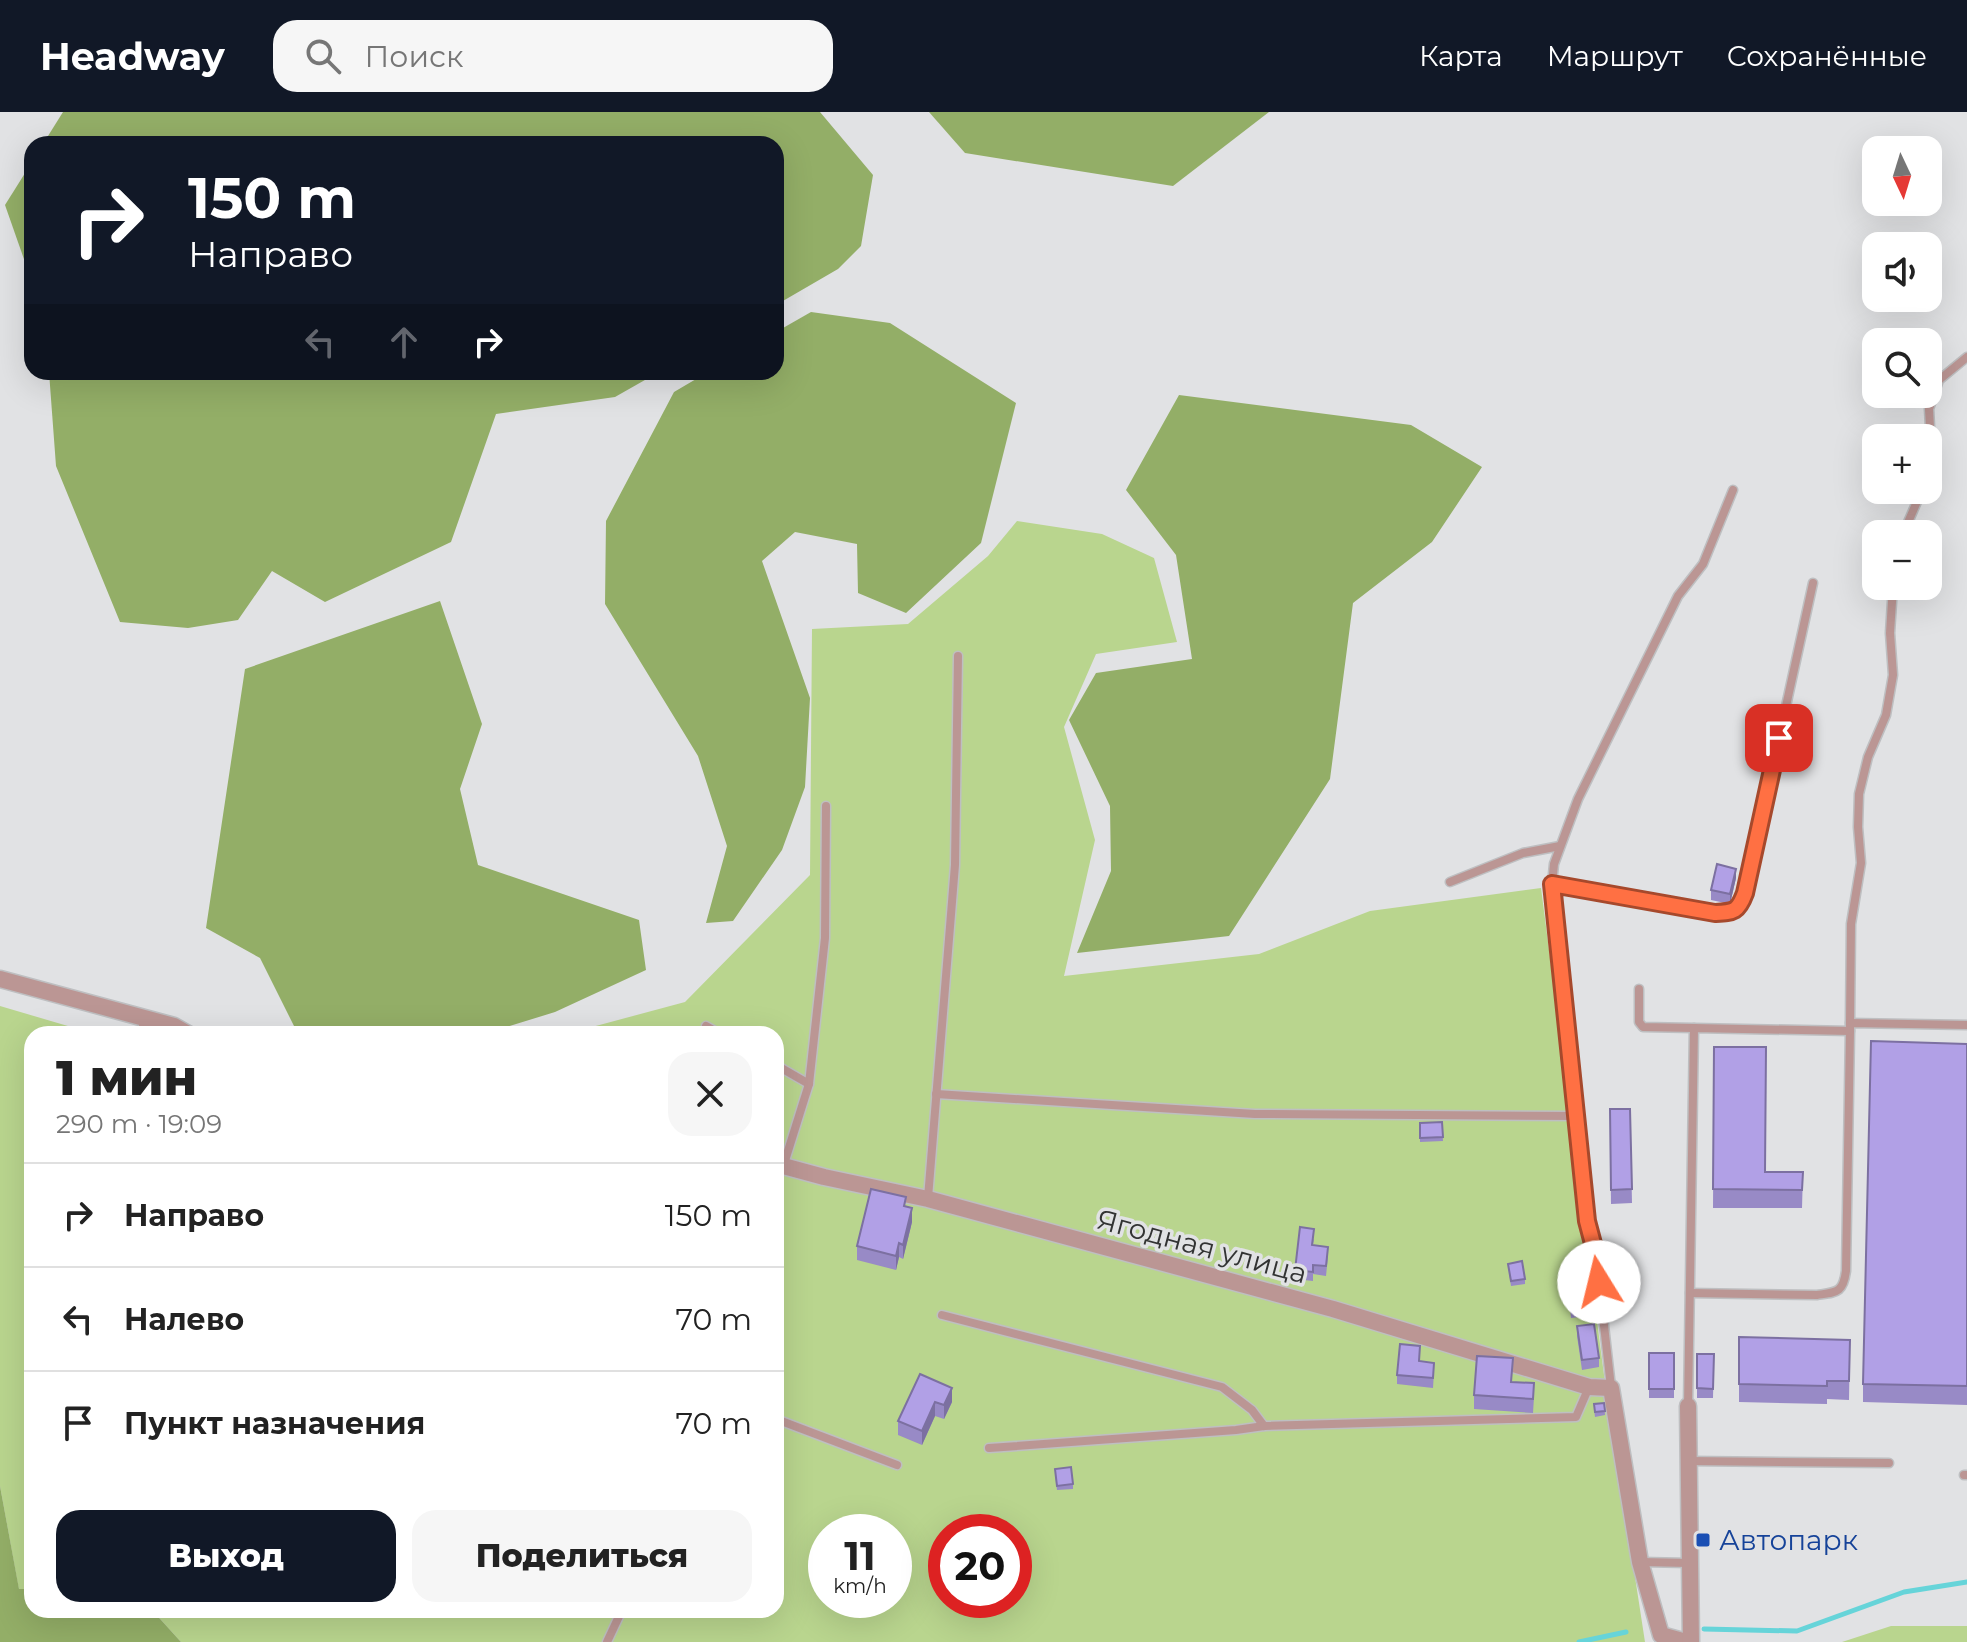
<!DOCTYPE html>
<html lang="ru">
<head>
<meta charset="utf-8">
<style>
	body { margin:0; font-family:Montserrat,sans-serif; background:#f6f6f6; color:#222; height:100vh; display:flex; flex-direction:column; font-size:30px; white-space:nowrap }
	* { box-sizing:border-box; margin:0 }
	p { font-size:26px; color:#767676 }
	.icon { flex:none; width:44px; height:44px; fill:none; stroke:currentColor; stroke-width:2; stroke-linecap:round; stroke-linejoin:round }
	.map { position:relative; flex:1; overflow:hidden }
	.side { position:absolute; left:24px; top:914px; width:760px; height:592px; display:flex; flex-direction:column; background:#fff; border-radius:24px; box-shadow:0 8px 32px #0002 }
	.side>* { flex:none }
	.top-card { position:absolute; left:24px; top:24px; width:760px; height:244px; border-radius:24px; box-shadow:0 8px 32px #0002; background:#111827; color:#fff; overflow:hidden }
	.needle { width:52px; rotate:176deg }
	.fabs { position:absolute; left:1862px; top:24px; display:grid; gap:16px }
	.fabs a { display:grid; place-items:center; width:80px; height:80px; border-radius:16px; background:#fff; box-shadow:0 8px 32px #0002; font-size:40px }
	.speed { position:absolute; left:808px; top:1402px; display:flex; gap:16px; font-size:40px; font-weight:700; text-align:center }
	.speed>* { display:grid; place-content:center; width:104px; height:104px; border-radius:50%; background:#fff; box-shadow:0 8px 32px #0002; line-height:1 }
	.speed small { font-size:20px; font-weight:400 }
	.speed .limit { border:12px solid #d22; background:#fff; color:#111 }
	.pin { position:absolute; display:grid; place-items:center; width:68px; height:68px; color:#fff; margin:-34px; border-radius:16px; box-shadow:0 4px 12px #0006 }
	.me { position:absolute; width:88px; margin:-44px; rotate:351deg; stroke-linejoin:round; filter:drop-shadow(0 0 6px #0008) }
	.turn { display:flex; align-items:center; gap:28px; height:168px; padding:0 32px; font-size:36px }
	.turn .icon { width:104px; height:104px; stroke-width:2.5 }
	.turn b { display:block; font-size:56px; line-height:68px }
	.lanes { display:flex; align-items:center; height:76px; padding:0 32px; background:#0003; justify-content:center; gap:40px; direction:ltr }
	.lanes .off { opacity:.35 }
	.round { display:grid; place-items:center; flex:none; width:84px; height:84px; border-radius:24px; background:#f6f6f6 }
	.summary { display:flex; align-items:center; justify-content:space-between; height:136px; padding:0 32px }
	h1 { font-size:48px; font-weight:800; line-height:60px }
	.cta { display:flex; gap:16px; margin-top:auto; padding:16px 32px }
	.cta a { flex:1; height:92px; border-radius:24px; background:#111827; color:#fff; font-size:32px; font-weight:800; line-height:92px; text-align:center }
	.cta a+a { background:#f6f6f6; color:#222 }
	ul { padding:0; list-style:none }
	li { display:flex; align-items:center; gap:24px; height:104px; padding:0 32px; border-top:2px solid #e0e0e0 }
	li div { flex:1 }
	li b { display:block; font-size:30px }
	li em { font-style:normal }
	header { display:flex; align-items:center; gap:48px; box-sizing:border-box; height:112px; padding:0 40px; background:#111827; color:#fff }
	header strong { font-size:38px }
	nav { display:flex; gap:44px; margin-inline-start:auto; font-size:28px }
	.search { width:560px; height:72px; background:#f6f6f6; display:flex; align-items:center; gap:20px; box-sizing:border-box; padding:0 28px; border-radius:24px; color:#767676; font-size:30px }
	.map>svg:first-child { display:block }
</style>
</head>
<body>
<header>
<strong>Headway</strong>
<div class="search"><svg class="icon" aria-label="search" viewBox="0 0 24 24"><circle cx="10" cy="10" r="6"/><path d="M15 15l6 6"/></svg>Поиск</div>
<nav><a>Карта</a><a>Маршрут</a><a>Сохранённые</a></nav>
</header>
<div class="map">
<svg width="1967" height="1530" viewBox="0 0 1967 1530">
	<rect width="100%" height="100%" fill="#e1e2e4"/>
	<g fill="#b9d58e" fill-rule="evenodd">
		<path d="M1017,409L1102,422L1154,446L1177,530L1096,542L1064,615L1095,728L1064,864L1259,842L1370,799L1541,776L1604,1263L1645,1530H181L152,1498H776V922H566L685,890L810,763L812,517L908,512L988,444ZM826,1420H894V1488H826ZM946,1420H1014V1488H946Z"/>
		<path d="M0,894L95,922H32V1477L19,1478L0,1374Z"/>
		<path d="M1891,1514H1967V1530H1842Z"/>
	</g>
	<g fill="#93ae67">
		<path d="M63,0H820L873,63L861,134L838,157L776,193V32H43Z"/>
		<path d="M929,0H1269L1173,74L965,41Z"/>
		<path d="M32,50V170L5,93Z"/>
		<path d="M811,200L890,211L1016,291L981,431L906,501L858,481L857,432L795,420L762,449L810,586L805,675L782,738L733,809L706,811L727,734L698,644L605,492L606,409L674,280L708,260H776V220Z"/>
		<path d="M49,260H659L615,285L496,302L451,430L325,490L272,459L238,508L188,516L120,510L56,354Z"/>
		<path d="M1179,283L1411,313L1482,355L1432,430L1353,491L1330,667L1229,824L1077,841L1111,759L1110,694L1069,608L1096,561L1192,547L1176,443L1126,378Z"/>
		<path d="M440,489L482,612L460,677L478,753L639,808L646,858L555,900L484,922H298L260,846L206,816L245,557Z"/>
		<path d="M0,1374L19,1477H32V1498H152L181,1530H0Z"/>
	</g>
	<g fill="none" stroke-linecap="round" stroke-linejoin="round">
		<g stroke="#66d4d9" stroke-width="5">
			<path d="M1704,1517L1797,1519L1904,1480L1967,1470"/>
			<path d="M1579,1530L1626,1520"/>
		</g>
		<g stroke="#bebfc1" stroke-width="11">
			<g id="lane">
				<path d="M1928,353L1931,333L1929,297L1939,268L1967,245"/>
				<path d="M1903,422L1922,378"/>
				<path d="M1450,770L1523,741L1560,734"/>
				<path d="M1552,772L1715,801C1735,800 1738,800 1745,781L1813,471"/>
				<path d="M1639,877V910L1643,915L1694,916"/>
				<path d="M1850,911L1851,812L1861,751L1858,715L1859,682L1868,645L1886,603L1893,563L1890,521L1893,474"/>
				<path d="M706,914L720,922"/>
				<path d="M141,922L145,906"/>
				<path d="M776,953L809,972"/>
				<path d="M936,982L1255,1002L1578,1004"/>
				<path d="M776,1066L783,1055L809,972L825,826L826,694"/>
				<path d="M928,1086L955,753L958,544"/>
				<path d="M1690,1181L1817,1183C1837,1180 1843,1181 1846,1159L1850,919"/>
				<path d="M942,1203L1222,1275L1252,1298L1264,1314"/>
				<path d="M1611,1275L1596,1143L1587,1109L1578,1004L1553,793L1552,772L1554,752L1578,687L1678,484L1703,452L1733,378"/>
				<path d="M1688,1294L1694,916L1850,919V911L1967,913"/>
				<path d="M776,1307L897,1353"/>
				<path d="M989,1336L1236,1318L1264,1314L1576,1305L1589,1275"/>
				<path d="M1689,1349L1889,1351"/>
				<path d="M1964,1363H1967"/>
				<path d="M1641,1450L1689,1451"/>
				<path d="M607,1530L622,1498"/>
			</g>
		</g>
		<g stroke="#bebfc1" stroke-width="19">
			<g id="street">
				<path d="M0,867L174,914L188,922"/>
				<path d="M776,1052L824,1065L928,1087L1333,1197L1589,1275L1611,1276L1640,1450L1661,1523L1686,1530"/>
				<path d="M1688,1294L1691,1530"/>
			</g>
		</g>
		<use href="#lane" stroke="#bb9694" stroke-width="8"/>
		<use href="#street" stroke="#bb9694" stroke-width="16"/>
	</g>
	<g fill="#988ac6">
		<path d="M1736,766L1730,792L1711,788V778Z"/>
		<path d="M1967,932V1293L1863,1290V1272Z"/>
		<path d="M1714,935L1765,1060H1803L1802,1096H1713Z"/>
		<path d="M1610,997H1630L1632,1091L1611,1092Z"/>
		<path d="M1442,1010L1443,1029L1420,1030V1011Z"/>
		<path d="M906,1095L912,1110L903,1147L899,1145L896,1158L857,1148V1134Z"/>
		<path d="M1314,1126L1313,1133L1328,1144L1326,1164L1313,1162V1169L1295,1167V1158Z"/>
		<path d="M1508,1152L1525,1167V1172L1511,1174Z"/>
		<path d="M1568,1175L1587,1195V1204L1571,1206Z"/>
		<path d="M1577,1214L1599,1246V1255L1582,1258L1577,1224Z"/>
		<path d="M1739,1225L1850,1228L1849,1288L1827,1287V1292L1739,1290Z"/>
		<rect x="1649" y="1241" width="25" height="45"/>
		<path d="M1714,1242L1713,1286H1697V1276Z"/>
		<path d="M1420,1249L1434,1260L1433,1276L1397,1272V1263Z"/>
		<path d="M920,1262L952,1290L944,1307L935,1304L922,1333L898,1323V1309Z"/>
		<path d="M1512,1270L1534,1285L1533,1301L1474,1297V1283Z"/>
		<path d="M1604,1291L1605,1303L1595,1305L1594,1297Z"/>
		<path d="M1055,1362L1073,1372V1377L1057,1378Z"/>
	</g>
	<g fill="#7c70a1">
		<path d="M1736,757V766L1730,792V782Z"/>
		<path d="M912,1096V1110L903,1147V1133Z"/>
		<path d="M899,1131V1145L896,1158V1144Z"/>
		<path d="M952,1276V1290L944,1307V1293Z"/>
		<path d="M935,1290V1304L922,1333V1319Z"/>
	</g>
	<g fill="#b1a0e6" stroke="#7c70a1" stroke-width="2">
		<path d="M1717,752L1736,757L1730,782L1711,778Z"/>
		<path d="M1871,929L1967,932V1274L1863,1272Z"/>
		<path d="M1714,935H1766L1765,1060H1803L1802,1078L1713,1077Z"/>
		<path d="M1610,997H1630L1632,1077L1611,1078Z"/>
		<path d="M1442,1010L1443,1025L1420,1026V1011Z"/>
		<path d="M871,1077L906,1085L904,1094L912,1096L903,1133L899,1131L896,1144L857,1134Z"/>
		<path d="M1300,1115L1314,1117L1312,1133L1328,1135L1326,1154L1313,1153V1160L1295,1158Z"/>
		<path d="M1522,1149L1525,1167L1511,1169L1508,1152Z"/>
		<path d="M1584,1173L1587,1195L1571,1196L1568,1175Z"/>
		<path d="M1594,1212L1599,1246L1582,1248L1577,1214Z"/>
		<path d="M1739,1225L1850,1228L1849,1269H1827V1274L1739,1272Z"/>
		<path d="M1400,1232L1420,1234L1419,1249L1434,1251L1433,1266L1397,1263Z"/>
		<rect x="1649" y="1241" width="25" height="36"/>
		<path d="M1697,1242H1714L1713,1277L1697,1276Z"/>
		<path d="M1477,1244L1513,1246L1511,1270L1534,1271L1533,1287L1474,1283Z"/>
		<path d="M920,1262L952,1276L944,1293L935,1290L922,1319L898,1309Z"/>
		<path d="M1604,1291L1605,1299L1595,1300L1594,1292Z"/>
		<path d="M1071,1355L1073,1372L1057,1374L1055,1357Z"/>
	</g>
	<g fill="none" stroke-linecap="round" stroke-linejoin="round">
		<g stroke="#a6492c" stroke-width="20">
			<path id="route" d="M1599,1170L1596,1143L1587,1109L1552,772L1715,801C1734,800 1738,800 1745,781L1779,626"/>
		</g>
		<use href="#route" stroke="#ff7043" stroke-width="14"/>
	</g>
	<rect fill="#1a4fb4" stroke="#e1e2e4" stroke-width="3" x="1695" y="1420" width="16" height="16" rx="4"/>
	<g text-anchor="middle" stroke-width="7" stroke-linejoin="round" paint-order="stroke">
		<g font-size="28" fill="#323333" stroke="#e1e2e4">
			<text transform="translate(1202 1134) rotate(15)" y="10">Ягодная улица</text>
		</g>
		<g font-size="28" fill="#164399" stroke="#e1e2e4" text-anchor="start">
			<text x="1719" y="1438">Автопарк</text>
		</g>
	</g>
</svg>
<div class="fabs">
<a><svg class="needle" viewBox="-14 -14 28 28"><path d="M0-13l5 13h-10z" fill="#e53935"/><path d="M0 13l5-13h-10z" fill="#767676"/></svg></a>
<a><svg class="icon" aria-label="sound" viewBox="0 0 24 24"><path d="M4 9h4l5-4v14l-5-4H4zM17 9q2 3 0 6"/></svg></a>
<a><svg class="icon" aria-label="search" viewBox="0 0 24 24"><circle cx="10" cy="10" r="6"/><path d="M15 15l6 6"/></svg></a>
<a>+</a>
<a>−</a>
</div>
<div class="speed"><div>11<small>km/h</small></div><div class="limit">20</div></div>
<div class="pin" style="left:1779px;top:626px;background:#d93025"><svg class="icon" aria-label="arrive" viewBox="0 0 24 24"><path d="M6 21V4h12l-3 4 3 4H6"/></svg></div>
<svg class="me" style="left:1599px;top:1170px" viewBox="-20 -20 40 40"><circle r="19" fill="#fff"/><path d="M0-13L10 11 0 6-10 11z" fill="#ff7043"/></svg>
<div class="top-card">
<div class="turn"><svg class="icon" aria-label="right" viewBox="0 0 24 24"><path d="M7 20v-9h11M14 6l5 5-5 5"/></svg><div><b>150 m</b>Направо</div></div>
<div class="lanes"><svg class="icon off" aria-label="left" viewBox="0 0 24 24"><path d="M17 20v-9H6M10 6l-5 5 5 5"/></svg><svg class="icon off" aria-label="ahead" viewBox="0 0 24 24"><path d="M12 20V5M6 11l6-6 6 6"/></svg><svg class="icon" aria-label="right" viewBox="0 0 24 24"><path d="M7 20v-9h11M14 6l5 5-5 5"/></svg></div>
</div>
<section class="side">
<div class="summary"><div><h1>1 мин</h1><p>290 m · 19:09</p></div><a class="round"><svg class="icon" aria-label="close" viewBox="0 0 24 24"><path d="M6 6l12 12M18 6L6 18"/></svg></a></div>
<ul>
<li><svg class="icon" aria-label="right" viewBox="0 0 24 24"><path d="M7 20v-9h11M14 6l5 5-5 5"/></svg><div><b>Направо</b></div><em>150 m</em></li>
<li><svg class="icon" aria-label="left" viewBox="0 0 24 24"><path d="M17 20v-9H6M10 6l-5 5 5 5"/></svg><div><b>Налево</b></div><em>70 m</em></li>
<li><svg class="icon" aria-label="arrive" viewBox="0 0 24 24"><path d="M6 21V4h12l-3 4 3 4H6"/></svg><div><b>Пункт назначения</b></div><em>70 m</em></li>
</ul>
<div class="cta"><a>Выход</a><a>Поделиться</a></div>
</section>
</div>
</body>
</html>
